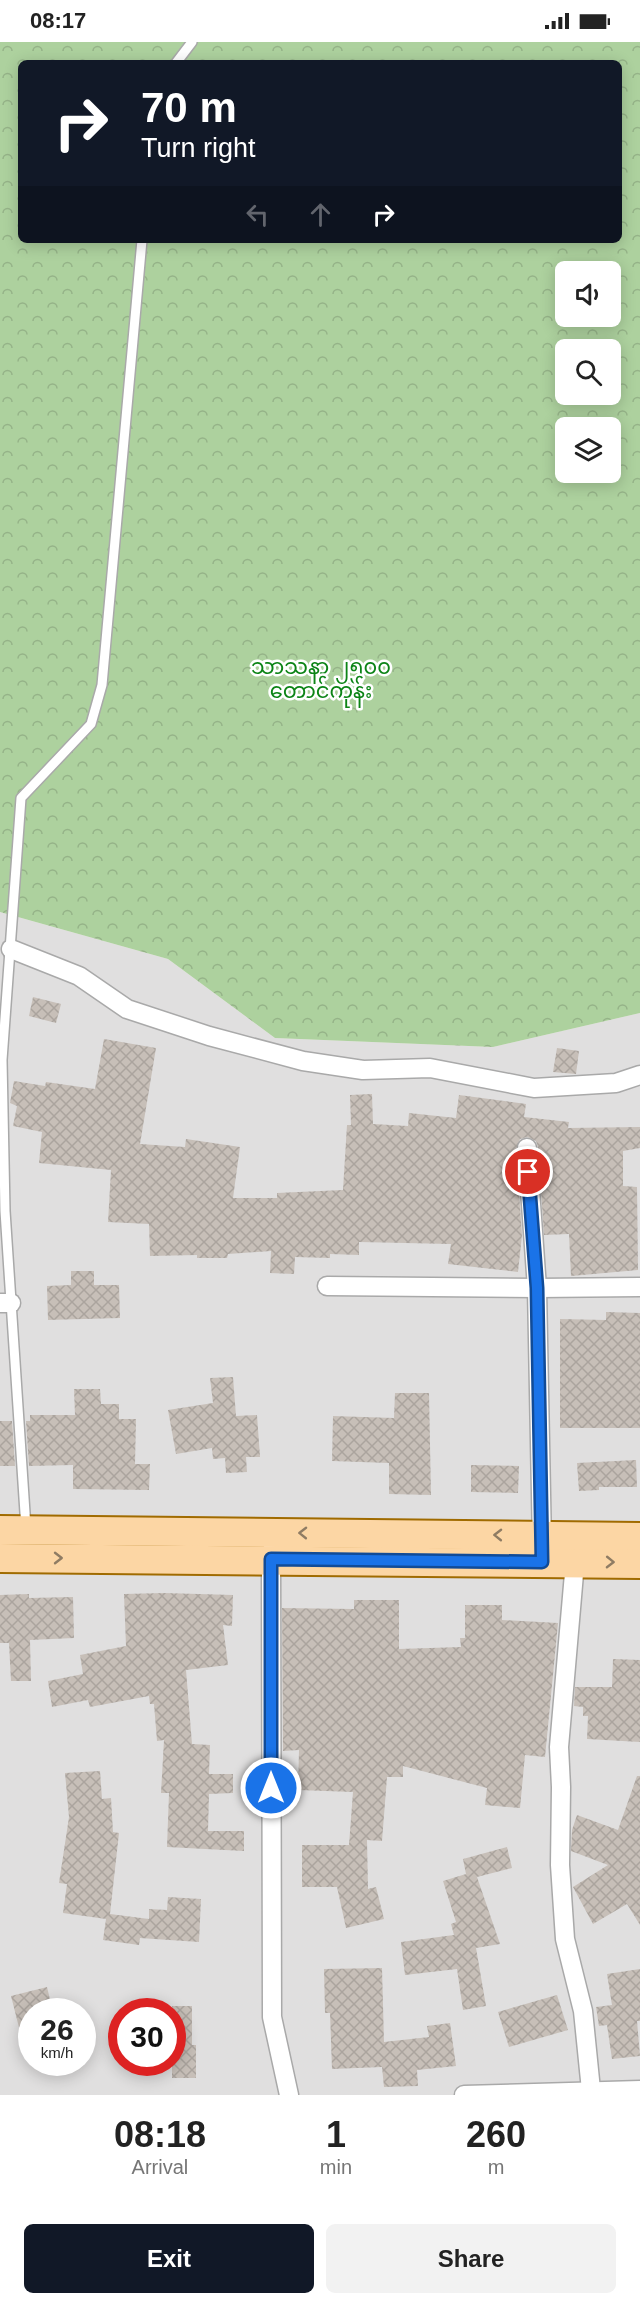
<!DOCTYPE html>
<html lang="en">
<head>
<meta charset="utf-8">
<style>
	body { margin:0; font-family:Helvetica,"Noto Sans Myanmar",sans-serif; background:#f2f2f2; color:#222; height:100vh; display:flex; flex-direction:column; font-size:22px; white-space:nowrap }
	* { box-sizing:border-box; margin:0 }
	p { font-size:20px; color:#767676 }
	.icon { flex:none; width:33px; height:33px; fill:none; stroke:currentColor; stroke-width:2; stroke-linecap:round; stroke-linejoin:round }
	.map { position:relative; height:2053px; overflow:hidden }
	.details { display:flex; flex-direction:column; background:#fff; flex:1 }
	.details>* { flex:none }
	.hud { position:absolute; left:18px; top:18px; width:604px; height:183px; border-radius:9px; box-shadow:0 3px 15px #0003; background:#111827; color:#fff; overflow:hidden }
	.controls { position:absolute; left:555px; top:219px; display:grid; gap:12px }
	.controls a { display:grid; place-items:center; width:66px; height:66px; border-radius:9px; background:#fff; box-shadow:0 3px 15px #0003; font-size:30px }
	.speed { position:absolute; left:18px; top:1956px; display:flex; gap:12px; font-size:30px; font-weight:700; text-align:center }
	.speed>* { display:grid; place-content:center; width:78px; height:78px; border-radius:50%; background:#fff; box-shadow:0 3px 15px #0003; line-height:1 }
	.speed small { font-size:15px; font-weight:400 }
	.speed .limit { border:9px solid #d22; background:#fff; color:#111 }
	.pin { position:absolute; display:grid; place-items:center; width:51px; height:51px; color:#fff; margin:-26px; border:3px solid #fff; border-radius:50%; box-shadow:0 2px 6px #0007 }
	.me { position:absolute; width:66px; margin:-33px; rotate:0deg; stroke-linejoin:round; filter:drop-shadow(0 0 4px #0008) }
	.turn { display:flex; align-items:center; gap:21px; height:126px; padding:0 24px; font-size:27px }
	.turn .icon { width:78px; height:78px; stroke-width:2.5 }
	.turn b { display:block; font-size:42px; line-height:51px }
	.lanes { display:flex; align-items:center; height:57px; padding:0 24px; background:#0003; justify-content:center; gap:30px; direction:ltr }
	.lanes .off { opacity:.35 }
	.eta { display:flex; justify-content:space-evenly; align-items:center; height:102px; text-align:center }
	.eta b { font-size:36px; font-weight:700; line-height:42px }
	.cta { display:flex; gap:12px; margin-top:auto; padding:12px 24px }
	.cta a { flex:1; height:69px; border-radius:9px; background:#111827; color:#fff; font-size:24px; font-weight:700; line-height:69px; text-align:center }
	.cta a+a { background:#f2f2f2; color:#222 }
	.status { display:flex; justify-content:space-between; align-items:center; height:42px; padding:0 30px; background:#fff; direction:ltr }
	.status svg { height:16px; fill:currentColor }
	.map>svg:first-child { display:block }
</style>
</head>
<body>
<div class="status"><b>08:17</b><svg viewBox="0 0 49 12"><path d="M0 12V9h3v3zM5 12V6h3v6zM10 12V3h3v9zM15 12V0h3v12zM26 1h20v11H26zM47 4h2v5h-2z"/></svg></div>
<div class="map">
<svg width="640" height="2053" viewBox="0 0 640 2053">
	<defs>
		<pattern id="forest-crowns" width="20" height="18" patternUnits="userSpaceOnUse" patternTransform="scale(1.5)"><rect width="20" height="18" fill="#add19e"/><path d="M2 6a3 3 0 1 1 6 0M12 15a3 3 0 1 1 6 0" fill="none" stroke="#95b388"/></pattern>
		<pattern id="building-cross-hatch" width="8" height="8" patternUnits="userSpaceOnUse" patternTransform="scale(1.5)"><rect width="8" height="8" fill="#c7bfb8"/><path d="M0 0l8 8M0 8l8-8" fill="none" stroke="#aba49e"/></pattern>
	</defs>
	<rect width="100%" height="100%" fill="#f2efe9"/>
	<path fill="#e0dfdf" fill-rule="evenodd" d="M0,870L168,917L275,996L493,1005L640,971V2053H0ZM32,1970H82V2020H32ZM122,1970H172V2020H122Z"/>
	<path fill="url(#forest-crowns)" fill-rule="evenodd" d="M0,0H640V971L493,1005L275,996L168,917L0,870ZM21,21H620V198H21ZM566,230H610V274H566ZM566,308H610V352H566ZM566,386H610V430H566Z"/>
	<g fill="url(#building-cross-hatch)">
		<path d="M33,955L61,962L56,981L29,974Z"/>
		<path d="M104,997L156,1006L140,1102L185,1105L186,1097L240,1105L233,1156H277V1151L343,1148L347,1083H351L350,1053L372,1052L373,1082L408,1084L409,1071L456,1076L459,1053L526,1062L524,1075L569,1080L568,1086L640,1085V1106L623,1109V1144L637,1145L638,1228L571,1234L569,1192L544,1193L538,1105L536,1099L527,1095L520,1097L516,1107L522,1193L518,1230L448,1222L451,1202L359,1200V1213L330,1212V1216L295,1215L294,1232L270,1231L271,1209L228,1212L227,1216H197V1213L150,1214L149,1182L108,1180L111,1128L39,1121L42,1090L13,1084L17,1064L10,1061L14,1039L45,1044L46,1040L95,1047Z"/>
		<path d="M557,1006L579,1009L576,1032L553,1030Z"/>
		<path d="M71,1229H94V1243H119L120,1276L48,1278L47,1244L71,1243Z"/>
		<path d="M606,1270L640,1271V1386H560V1277L606,1278Z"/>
		<path d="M233,1335L236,1374L257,1373L260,1415H246L247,1430L226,1431L225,1416L213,1417L212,1406L176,1412L168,1368L213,1361L210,1336Z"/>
		<path d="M74,1347H100L101,1362H119V1377H136L135,1422H150L149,1448L73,1447V1423L29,1424L26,1379H30V1373H75Z"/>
		<path d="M395,1351H429L431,1453L389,1452V1421L332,1419L333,1374L394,1376Z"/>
		<path d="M0,1379H12L15,1424H0Z"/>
		<path d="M636,1418L637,1445H599V1448L579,1449L577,1421Z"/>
		<path d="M471,1423L519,1424L518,1451L471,1450Z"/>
		<path d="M164,1551L233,1553L232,1584L223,1583L228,1623L186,1628L192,1702L210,1703L209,1732H233V1751L209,1752L208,1789H244V1809L167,1805L169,1751H161L164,1698L157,1699L154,1662H150L149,1654L90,1665L88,1658L52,1665L48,1639L83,1632L80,1613L126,1604L124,1552Z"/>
		<path d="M29,1552V1556L73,1555L74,1596L30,1598L31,1639H11L9,1601H0V1553Z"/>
		<path d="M354,1558H399V1607L461,1605L460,1596H465V1563H502V1578L558,1581L545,1715L525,1713L520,1766L485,1763L487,1746L403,1724V1735H387L382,1799L367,1798L368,1847L376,1845L384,1877L346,1886L337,1845H302V1803H349L353,1750L298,1748L299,1708L283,1709L282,1566L354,1567Z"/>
		<path d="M613,1617L640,1618V1700L587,1697L588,1674H583V1665L574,1664L575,1645H612Z"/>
		<path d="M100,1729L102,1757L111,1756L113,1790L119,1791L110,1872L149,1877V1867L167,1868L168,1855L201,1857L199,1900L140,1896L139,1903L103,1898L106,1877L63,1871L67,1842L59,1841L69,1775L65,1731Z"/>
		<path d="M637,1734H640V1883L627,1862L593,1882L573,1845L608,1823L571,1809L572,1788L577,1773L618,1788Z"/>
		<path d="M507,1805L512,1826L477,1835L500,1902L476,1906L486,1964L463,1968L457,1927L405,1933L401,1900L454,1893L451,1882L456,1880L443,1839L466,1832L463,1817Z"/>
		<path d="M382,1926L384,2000L429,1995L427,1984L450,1981L456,2024L417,2028L418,2044L384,2045L382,2025L332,2027L330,1971H325L324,1927Z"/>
		<path d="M640,1927V1979H637L640,2014L612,2017L607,1983L599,1984L596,1965L612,1963L607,1932Z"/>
		<path d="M47,1945L53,1970H32V2008L25,2009L11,1954Z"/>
		<path d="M557,1953L568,1988L509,2005L498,1970Z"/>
		<path d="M172,1964H192V2003H196V2036H172Z"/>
	</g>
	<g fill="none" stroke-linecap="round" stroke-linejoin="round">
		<g stroke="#a9a9a9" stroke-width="12">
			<g id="service">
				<path d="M176,21L192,0"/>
				<path d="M26,1486L5,1169L2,1018L21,756L91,682L102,643L142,198"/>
			</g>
		</g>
		<g stroke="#a9a9a9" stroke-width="21">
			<g id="minor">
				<path d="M11,907L79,934L127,967L209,994L303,1019L363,1028L430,1026L534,1046L616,1041L640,1033"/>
				<path d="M527,1106L537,1246L542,1503"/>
				<path d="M327,1244L537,1246L640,1245"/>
				<path d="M0,1261H11"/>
				<path d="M271,1510L272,1975L289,2053"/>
				<path d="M575,1520L559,1705L561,1745L560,1823L565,1897L583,1969L591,2048"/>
				<path d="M464,2053L640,2048"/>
			</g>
		</g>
		<g stroke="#a06b00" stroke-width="32">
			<g id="primary">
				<path d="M0,1488L640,1495"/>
				<path d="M0,1516L640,1522"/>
			</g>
		</g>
		<use href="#service" stroke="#fff" stroke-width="9"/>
		<use href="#minor" stroke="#fff" stroke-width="18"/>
		<use href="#primary" stroke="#fcd6a4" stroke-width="28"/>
	</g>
	<defs><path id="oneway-chevron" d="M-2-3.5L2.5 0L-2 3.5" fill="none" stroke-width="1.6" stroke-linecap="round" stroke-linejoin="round" transform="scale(1.5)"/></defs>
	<g stroke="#8f7c63">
		<use href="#oneway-chevron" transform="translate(303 1491) rotate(-179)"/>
		<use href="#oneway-chevron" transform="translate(498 1493) rotate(-179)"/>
		<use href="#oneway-chevron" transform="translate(58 1516)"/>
		<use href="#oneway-chevron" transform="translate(610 1520) rotate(1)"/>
	</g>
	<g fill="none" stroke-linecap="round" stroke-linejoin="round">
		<g stroke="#114b97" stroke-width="15">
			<path id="route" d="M271,1746V1517L542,1520L537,1246L528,1130"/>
		</g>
		<use href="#route" stroke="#1a73e8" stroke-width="10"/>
	</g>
	<g text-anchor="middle" stroke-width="5" stroke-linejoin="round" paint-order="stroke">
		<g font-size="21" fill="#0c8416" stroke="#fff">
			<text x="321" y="632">သာသနာ ၂၅၀၀<tspan x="321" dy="24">တောင်ကုန်း</tspan></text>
		</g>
	</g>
</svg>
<div class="controls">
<a><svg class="icon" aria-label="sound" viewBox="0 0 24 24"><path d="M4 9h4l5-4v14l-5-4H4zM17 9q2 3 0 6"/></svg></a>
<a><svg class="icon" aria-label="search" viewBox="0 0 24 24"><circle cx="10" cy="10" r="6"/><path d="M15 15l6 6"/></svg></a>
<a><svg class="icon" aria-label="layers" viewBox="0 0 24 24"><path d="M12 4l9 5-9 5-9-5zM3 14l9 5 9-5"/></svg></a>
</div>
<div class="speed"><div>26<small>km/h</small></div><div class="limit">30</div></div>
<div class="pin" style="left:528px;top:1130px;background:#d93025"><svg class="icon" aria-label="arrive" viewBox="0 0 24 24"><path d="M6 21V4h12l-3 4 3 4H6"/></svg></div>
<svg class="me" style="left:271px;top:1746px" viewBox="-20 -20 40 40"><circle r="17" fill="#1a73e8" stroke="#fff" stroke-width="3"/><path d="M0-11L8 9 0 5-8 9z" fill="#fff"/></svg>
<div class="hud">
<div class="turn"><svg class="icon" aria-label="right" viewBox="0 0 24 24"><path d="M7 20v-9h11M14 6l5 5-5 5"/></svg><div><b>70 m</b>Turn right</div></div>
<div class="lanes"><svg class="icon off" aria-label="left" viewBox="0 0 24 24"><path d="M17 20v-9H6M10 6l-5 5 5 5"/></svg><svg class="icon off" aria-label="ahead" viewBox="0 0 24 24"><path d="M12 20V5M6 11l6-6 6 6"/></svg><svg class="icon" aria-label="right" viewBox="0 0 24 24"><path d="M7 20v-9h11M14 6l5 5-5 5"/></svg></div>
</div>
</div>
<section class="details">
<div class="eta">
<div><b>08:18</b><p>Arrival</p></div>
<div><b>1</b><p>min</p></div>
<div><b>260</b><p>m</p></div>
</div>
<div class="cta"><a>Exit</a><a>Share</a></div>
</section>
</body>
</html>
